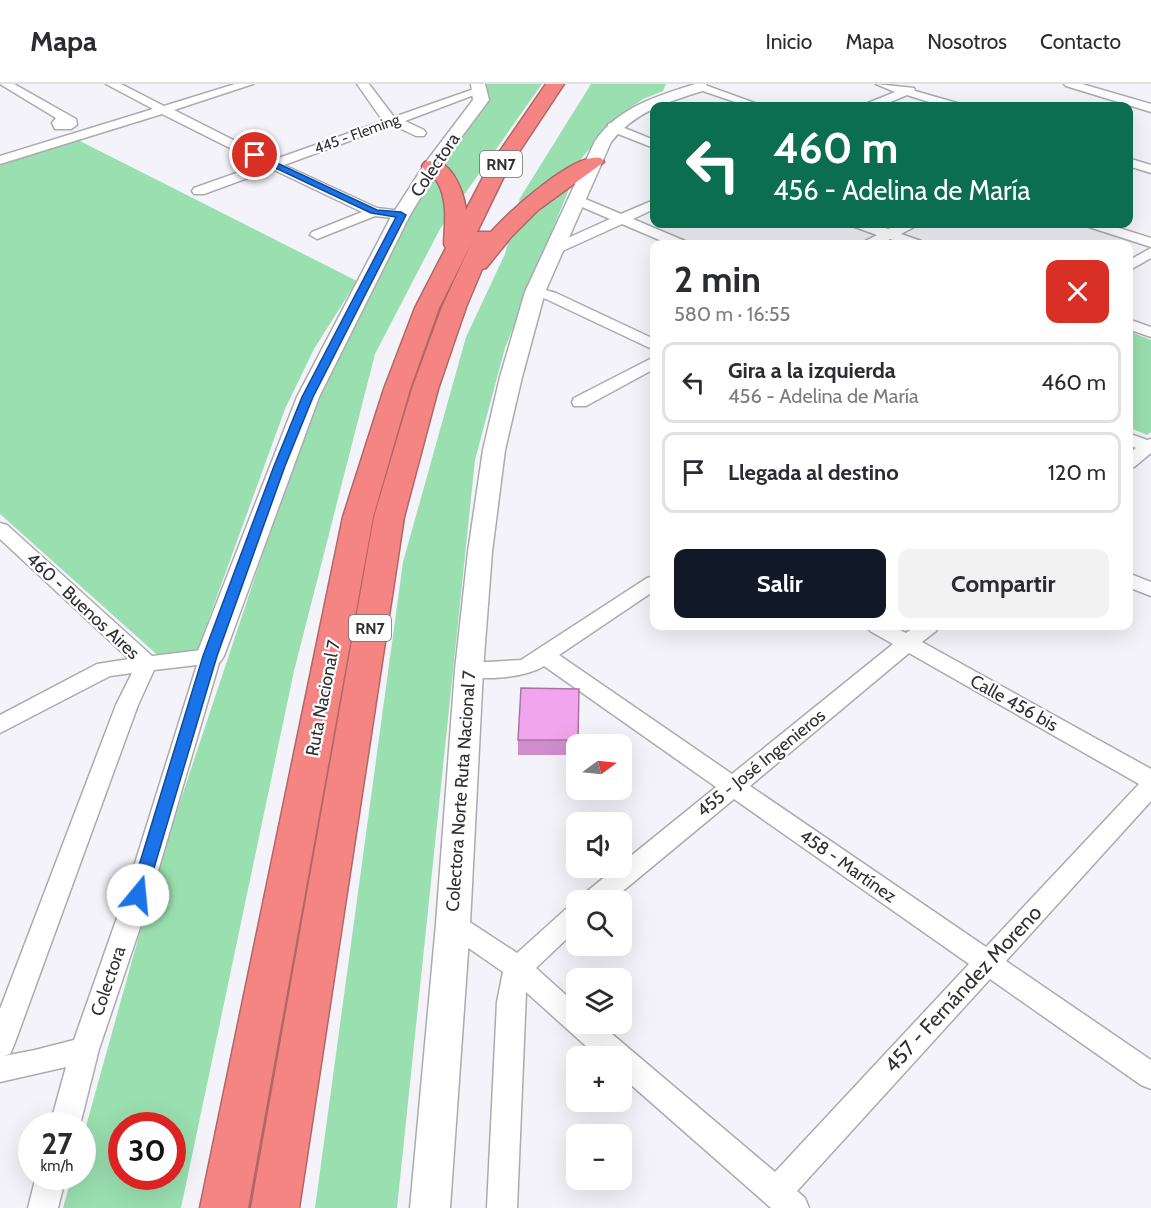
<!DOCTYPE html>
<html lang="es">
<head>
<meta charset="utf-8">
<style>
	body { margin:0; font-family:Cabin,sans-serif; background:#f2f2f3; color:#2b2b33; height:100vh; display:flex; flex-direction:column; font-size:22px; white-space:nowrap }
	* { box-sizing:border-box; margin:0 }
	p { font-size:20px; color:#7c7c81 }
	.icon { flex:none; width:33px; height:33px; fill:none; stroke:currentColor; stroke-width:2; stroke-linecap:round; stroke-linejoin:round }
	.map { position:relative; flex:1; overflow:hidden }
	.side { position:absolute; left:650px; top:156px; width:483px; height:390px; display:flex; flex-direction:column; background:#fff; border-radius:12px; box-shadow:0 6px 24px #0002 }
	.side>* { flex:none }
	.hud { position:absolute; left:650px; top:18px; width:483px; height:126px; border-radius:12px; box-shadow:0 6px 24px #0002; background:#0b6e4f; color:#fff; overflow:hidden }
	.needle { width:39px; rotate:75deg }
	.fabs { position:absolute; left:566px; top:650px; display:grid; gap:12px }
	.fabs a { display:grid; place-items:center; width:66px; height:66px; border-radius:12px; background:#fff; box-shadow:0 6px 24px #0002; font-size:30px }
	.speed { position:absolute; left:18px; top:1028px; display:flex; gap:12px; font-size:30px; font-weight:700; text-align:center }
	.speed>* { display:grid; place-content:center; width:78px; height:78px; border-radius:50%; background:#fff; box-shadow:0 6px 24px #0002; line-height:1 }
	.speed small { font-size:15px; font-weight:400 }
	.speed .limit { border:9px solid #d22; background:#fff; color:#111 }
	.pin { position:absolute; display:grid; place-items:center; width:51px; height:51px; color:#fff; margin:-26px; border:3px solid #fff; border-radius:50%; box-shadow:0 2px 6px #0007 }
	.me { position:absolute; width:66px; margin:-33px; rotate:17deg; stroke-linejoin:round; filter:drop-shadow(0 0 4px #0008) }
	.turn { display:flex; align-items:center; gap:21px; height:126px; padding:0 24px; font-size:27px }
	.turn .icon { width:78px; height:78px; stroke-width:2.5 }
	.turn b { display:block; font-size:42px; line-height:51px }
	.round { display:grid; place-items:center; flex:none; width:63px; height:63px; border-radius:12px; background:#f2f2f3 }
	.head { display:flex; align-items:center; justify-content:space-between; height:102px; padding:0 24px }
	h1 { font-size:36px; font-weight:700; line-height:45px }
	.primary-button { display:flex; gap:12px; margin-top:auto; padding:12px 24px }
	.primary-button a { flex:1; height:69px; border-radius:12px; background:#111827; color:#fff; font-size:24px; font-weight:700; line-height:69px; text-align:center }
	.primary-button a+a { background:#f2f2f3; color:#2b2b33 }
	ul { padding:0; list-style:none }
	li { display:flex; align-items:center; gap:18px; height:81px; margin:0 12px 9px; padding:0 12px; border:3px solid #e1e1e2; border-radius:12px }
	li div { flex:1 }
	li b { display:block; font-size:22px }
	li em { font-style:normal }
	header { display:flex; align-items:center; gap:36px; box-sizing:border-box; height:84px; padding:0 30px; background:#fff; border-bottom:2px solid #e1e1e2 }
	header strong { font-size:28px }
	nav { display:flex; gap:33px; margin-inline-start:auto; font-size:21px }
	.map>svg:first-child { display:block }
</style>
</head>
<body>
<header>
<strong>Mapa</strong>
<nav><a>Inicio</a><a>Mapa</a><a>Nosotros</a><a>Contacto</a></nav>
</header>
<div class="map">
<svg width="1151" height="1124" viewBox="0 0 1151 1124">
	<rect width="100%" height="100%" fill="#f5f3fa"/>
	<g fill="#9adfb0" fill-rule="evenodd">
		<path d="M483,0H542L440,145L375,270L294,587L181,1124H63L72,1092H82L83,1053L156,790L314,316L415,118L485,19ZM122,1041H172V1092H122Z"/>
		<path d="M591,0H666L663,7L643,15L615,35L581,75L505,264L475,376L397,1124H315L403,478L466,253L505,170L520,114Z"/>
		<path d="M74,54L357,197L314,265L285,325L196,570L163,576L0,430V75Z"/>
		<path d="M1128,247L1151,256V348L1147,351L1128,343Z"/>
	</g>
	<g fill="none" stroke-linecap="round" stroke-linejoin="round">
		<g stroke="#acaab1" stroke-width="3">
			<g id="minor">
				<path d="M0,0H14L76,35L77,41L71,45H55L52,39L56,34Z"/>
				<path d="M106,0H121L164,22L235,0H253L174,26L273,76L383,37L357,0H369L394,33L477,4L481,3L487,6L405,37L424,46L426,49L424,52H416L393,41L284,81L377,124L401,127L408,131L401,135L375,132L317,155L310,151L312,148L362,128L272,85L204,110H194L192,107L194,104L262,80L162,30L0,80V72L153,25Z"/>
				<path d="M876,0L914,4L915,7L957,19L959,22H942L907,11L881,22H866L868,19L895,8Z"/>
				<path d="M1064,0H1082L1151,20V28L1066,2Z"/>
				<path d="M697,1H705L763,22H747L697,5Z"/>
				<path d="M612,39L654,56V64L608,46V40Z"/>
				<path d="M1128,74L1151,81V89L1128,82Z"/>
				<path d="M578,112L621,130L654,116V125L633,135L685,157L687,160H669L622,140L558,169H548L546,166L548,163L610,135L573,119L571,116L573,113Z"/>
				<path d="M853,140H872L888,145L899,140H916L914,143L901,150L921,157L923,160H904L890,155L880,160H863L865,157L877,151L855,143Z"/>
				<path d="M1087,140H1106L1151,154V163L1089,143Z"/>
				<path d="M1151,164V174L1128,187V177Z"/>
				<path d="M535,203L556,209L654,255V266L546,215L530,211L527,208L530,205Z"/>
				<path d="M1128,235L1151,243V253L1128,245Z"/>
				<path d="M654,273V285L586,322H574L572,318L574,314Z"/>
				<path d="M1128,349L1147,356L1151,355V369L1134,383L1128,384V370L1136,364L1128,360Z"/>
				<path d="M0,439L7,441L152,572L210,565L217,567L221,572L151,811L99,965L80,1041H50L66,983L0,998V925L116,621L132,589L110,592L0,649V631L97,580L129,575L0,455ZM197,581L125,811L74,956L35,966L4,972L10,970L14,961L138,621L154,586Z"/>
				<path d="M1128,489L1151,498V512L1128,503Z"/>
				<path d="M654,492V507L559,571L732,690L893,560L870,547L867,542H892L906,549L916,542H939L936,547L922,558L1151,685V717L1006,877L1151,976V1005L1141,1001L990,895L797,1107L805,1114L809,1124H771L621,992V972H597L526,908L517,1124H487L497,918L503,888C490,878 445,850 440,840L444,833L453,829L462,833L517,869L567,824L576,821V846L536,884L576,920V939H599L775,1088L969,880L734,715L612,816H581L585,809L617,783H621V780L716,703L544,582C525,594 483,597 461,591L458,586L461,581L469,579L521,576L647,494ZM909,569L1139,700L986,863L750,702Z"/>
				<path d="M36,1092H66L58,1124H28Z"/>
			</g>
		</g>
		<g stroke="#acaab1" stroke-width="3">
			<g id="tertiary">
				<path d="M471,0H485L489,16L439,83L410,131L319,313L224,572L220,578L210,581L200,578L196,572L297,313L392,131L426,78L473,16Z"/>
				<path d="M695,0H706L708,3L706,6C670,17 635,27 611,58L545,208L522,293L505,366L492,468L483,586L470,840L450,1124H410L436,840L455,586L468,468L483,366L500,293L525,208L595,57C619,23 657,12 695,0Z"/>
			</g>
		</g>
		<g stroke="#b06767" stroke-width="3">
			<path id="motorway" d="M546,0H564L507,86L475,152L477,148H491C509,128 575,67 601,74L604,78L538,126L511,153L486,184L482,185L466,223L438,305L404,433L299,1124H251L374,433L412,305L442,223L472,158L439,224L410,305L373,433L248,1124H200L343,433L384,305L415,224L446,164L444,160C445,140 448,117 438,99C434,92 426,89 422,82L425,78C450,71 463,105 466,126L487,86Z"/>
		</g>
		<use href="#minor" fill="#fff" fill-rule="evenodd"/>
		<use href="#tertiary" fill="#fff" fill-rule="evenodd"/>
		<use href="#motorway" fill="#f48583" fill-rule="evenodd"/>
	</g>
	<path fill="#cf8ecb" d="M579,605V660H576V671H518V656Z"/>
	<path fill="#f1a5ec" stroke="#a974a5" stroke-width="1.5" d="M521,604L579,605L578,656H518Z"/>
	<path fill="#1a73e8" stroke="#114b97" stroke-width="1.5" d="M252,70H258L377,126L401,128L406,131L313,313L285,382L217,572L146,811L144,815L138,817L132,815L130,811L203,572L274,382L302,313L396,133L371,129L252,73Z"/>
	<g text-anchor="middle" stroke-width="4.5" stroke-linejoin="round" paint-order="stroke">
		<g font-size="15" fill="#313033" stroke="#fff">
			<text transform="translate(357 50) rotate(-20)" y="5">445 - Fleming</text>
		</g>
		<g fill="#fff" stroke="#6f6e70" stroke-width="1.5">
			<rect x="480" y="67" width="42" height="26" rx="4.5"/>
			<rect x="349" y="531" width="42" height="26" rx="4.5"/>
		</g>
		<g font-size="16" font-weight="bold" fill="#313033">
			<text x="501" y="86">RN7</text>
			<text x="370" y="550">RN7</text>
		</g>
		<g font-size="18" fill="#313033" stroke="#fff">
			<text transform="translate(435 81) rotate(-56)" y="6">Colectora</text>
			<text transform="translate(83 522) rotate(43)" y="6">460 - Buenos Aires</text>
			<text transform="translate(323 614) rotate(-79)" y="6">Ruta Nacional 7</text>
			<text transform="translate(1014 619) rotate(29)" y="6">Calle 456 bis</text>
			<text transform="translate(761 679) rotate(-39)" y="6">455 - José Ingenieros</text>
			<text transform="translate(461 707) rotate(-86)" y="6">Colectora Norte Ruta Nacional 7</text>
			<text transform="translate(848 782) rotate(35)" y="6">458 - Martínez</text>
			<text transform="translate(108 897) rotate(-71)" y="6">Colectora</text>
		</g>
		<g font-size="21" fill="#313033" stroke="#fff">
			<text transform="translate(963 905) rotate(-47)" y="7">457 - Fernández Moreno</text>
		</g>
	</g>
</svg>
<div class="fabs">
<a><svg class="needle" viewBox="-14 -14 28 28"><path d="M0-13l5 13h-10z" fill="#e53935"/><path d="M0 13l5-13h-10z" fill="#7c7c81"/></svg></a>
<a><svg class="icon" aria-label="sound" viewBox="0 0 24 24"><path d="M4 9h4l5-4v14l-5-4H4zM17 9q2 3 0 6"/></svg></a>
<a><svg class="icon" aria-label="search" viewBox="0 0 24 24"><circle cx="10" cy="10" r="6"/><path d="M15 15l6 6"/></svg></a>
<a><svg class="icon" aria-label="layers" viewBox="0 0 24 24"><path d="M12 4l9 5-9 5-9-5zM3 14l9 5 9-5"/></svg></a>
<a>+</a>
<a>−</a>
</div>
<div class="speed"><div>27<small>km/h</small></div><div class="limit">30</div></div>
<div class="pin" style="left:255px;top:71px;background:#d93025"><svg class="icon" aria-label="arrive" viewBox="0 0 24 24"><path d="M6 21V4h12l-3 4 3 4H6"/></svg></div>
<svg class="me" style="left:138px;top:811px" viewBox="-20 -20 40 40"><circle r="19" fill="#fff"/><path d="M0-13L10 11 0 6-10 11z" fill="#1a73e8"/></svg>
<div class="hud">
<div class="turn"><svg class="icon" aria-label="left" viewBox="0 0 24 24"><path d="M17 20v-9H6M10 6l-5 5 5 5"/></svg><div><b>460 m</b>456 - Adelina de María</div></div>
</div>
<section class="side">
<div class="head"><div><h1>2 min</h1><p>580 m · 16:55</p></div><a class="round" style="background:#d93025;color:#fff"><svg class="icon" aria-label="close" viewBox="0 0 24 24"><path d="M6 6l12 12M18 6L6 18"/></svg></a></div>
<ul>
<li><svg class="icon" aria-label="left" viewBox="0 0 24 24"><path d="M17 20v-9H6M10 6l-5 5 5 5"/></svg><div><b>Gira a la izquierda</b><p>456 - Adelina de María</p></div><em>460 m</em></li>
<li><svg class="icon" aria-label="arrive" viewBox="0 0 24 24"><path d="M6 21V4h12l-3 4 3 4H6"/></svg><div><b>Llegada al destino</b></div><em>120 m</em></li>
</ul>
<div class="primary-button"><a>Salir</a><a>Compartir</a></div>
</section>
</div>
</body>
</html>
